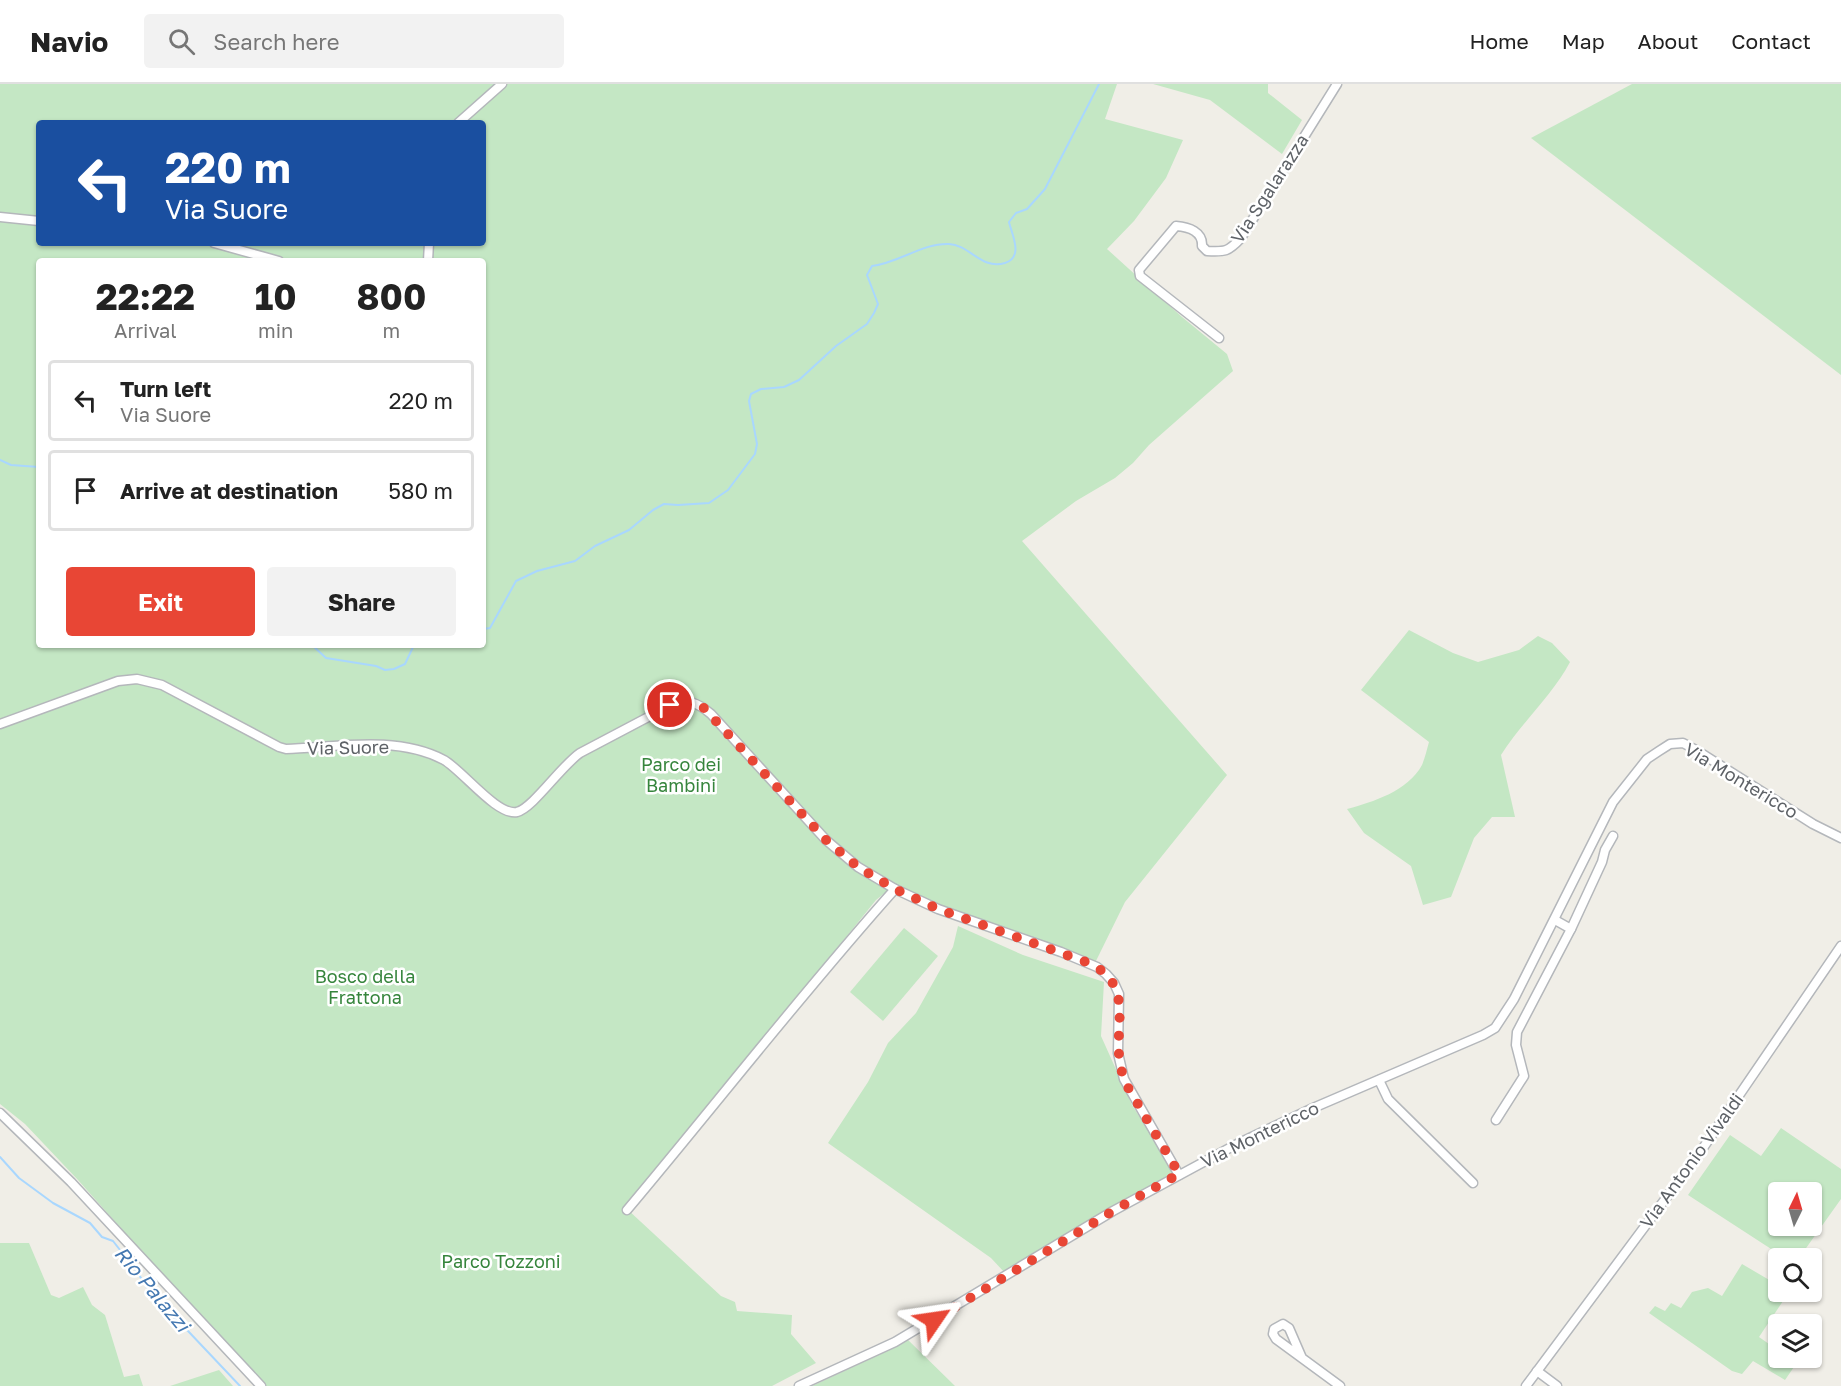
<!DOCTYPE html>
<html lang="en">
<head>
<meta charset="utf-8">
<style>
	body { margin:0; font-family:"Golos Text",sans-serif; background:#f2f2f2; color:#222; height:100vh; display:flex; flex-direction:column; font-size:22px; white-space:nowrap }
	* { box-sizing:border-box; margin:0 }
	p { font-size:20px; color:#767676 }
	.icon { flex:none; width:33px; height:33px; fill:none; stroke:currentColor; stroke-width:2; stroke-linecap:round; stroke-linejoin:round }
	.map { position:relative; flex:1; overflow:hidden }
	.drawer { position:absolute; left:36px; top:174px; width:450px; height:390px; display:flex; flex-direction:column; background:#fff; border-radius:6px; box-shadow:0 2px 4px #0004 }
	.drawer>* { flex:none }
	.banner { position:absolute; left:36px; top:36px; width:450px; height:126px; border-radius:6px; box-shadow:0 2px 4px #0004; background:#1a4fa0; color:#fff; overflow:hidden }
	.needle { width:39px; rotate:5deg }
	.buttons { position:absolute; left:1768px; top:1098px; display:grid; gap:12px }
	.buttons a { display:grid; place-items:center; width:54px; height:54px; border-radius:6px; background:#fff; box-shadow:0 2px 4px #0004; font-size:30px }
	.pin { position:absolute; display:grid; place-items:center; width:51px; height:51px; color:#fff; margin:-26px; border:3px solid #fff; border-radius:50%; box-shadow:0 2px 6px #0007 }
	.me { position:absolute; width:66px; margin:-33px; rotate:58deg; stroke-linejoin:round; filter:drop-shadow(0 0 4px #0008) }
	.turn { display:flex; align-items:center; gap:21px; height:126px; padding:0 30px; font-size:27px }
	.turn .icon { width:78px; height:78px; stroke-width:2.5 }
	.turn b { display:block; font-size:42px; line-height:51px }
	.eta { display:flex; justify-content:space-evenly; align-items:center; height:102px; text-align:center }
	.eta b { font-size:36px; font-weight:700; line-height:42px }
	.primary-button { display:flex; gap:12px; margin-top:auto; padding:12px 30px }
	.primary-button a { flex:1; height:69px; border-radius:6px; background:#e84635; color:#fff; font-size:24px; font-weight:700; line-height:69px; text-align:center }
	.primary-button a+a { background:#f2f2f2; color:#222 }
	ul { padding:0; list-style:none }
	li { display:flex; align-items:center; gap:18px; height:81px; margin:0 12px 9px; padding:0 18px; border:3px solid #e0e0e0; border-radius:6px }
	li div { flex:1 }
	li b { display:block; font-size:22px }
	li em { font-style:normal }
	header { display:flex; align-items:center; gap:36px; box-sizing:border-box; height:84px; padding:0 30px; background:#fff; border-bottom:2px solid #e0e0e0 }
	header strong { font-size:28px }
	nav { display:flex; gap:33px; margin-inline-start:auto; font-size:21px }
	.search { width:420px; height:54px; background:#f2f2f2; display:flex; align-items:center; gap:15px; box-sizing:border-box; padding:0 21px; border-radius:6px; color:#767676; font-size:22px }
	.map>svg:first-child { display:block }
</style>
</head>
<body>
<header>
<strong>Navio</strong>
<div class="search"><svg class="icon" aria-label="search" viewBox="0 0 24 24"><circle cx="10" cy="10" r="6"/><path d="M15 15l6 6"/></svg>Search here</div>
<nav><a>Home</a><a>Map</a><a>About</a><a>Contact</a></nav>
</header>
<div class="map">
<svg width="1841" height="1302" viewBox="0 0 1841 1302">
	<rect width="100%" height="100%" fill="#f0eee7"/>
	<g fill="#c4e7c4" fill-rule="evenodd">
		<path d="M0,0H1117L1105,35L1183,56L1166,94L1134,137L1107,165L1182,233L1227,270L1233,287L1149,361L1133,379L1115,394L1076,417L1022,457L1227,691L1125,818L1094,881L892,803L876,816L627,1125L721,1212L735,1218L737,1227L792,1231L791,1250L816,1279L772,1302H261L78,1096L25,1040L0,1020ZM39,39H483V159H39ZM39,177H483V561H39Z"/>
		<path d="M1153,0H1268V9L1302,36L1282,70L1210,16Z"/>
		<path d="M1632,0H1841V291L1531,54Z"/>
		<path d="M1409,546L1453,569L1478,578L1519,566L1538,552L1552,559L1570,578C1552,612 1522,638 1501,671L1515,733H1492L1474,754L1451,813L1423,821L1411,782L1364,749L1347,725C1373,718 1408,707 1422,681C1425,674 1427,665 1429,658L1361,606Z"/>
		<path d="M958,842L1023,871L1104,898L1101,952L1132,1021L1179,1095L1005,1189L991,1174L828,1059L868,998L888,959L916,929L953,863Z"/>
		<path d="M904,844L938,872L883,937L850,908Z"/>
		<path d="M1781,1044L1841,1085V1115L1799,1174H1785L1688,1111L1730,1051L1761,1072ZM1779,1108H1812V1142H1779Z"/>
		<path d="M0,1159H29L51,1211L59,1214L83,1203L92,1221L105,1231L124,1293L139,1290L143,1302H0Z"/>
		<path d="M1742,1180L1771,1197L1779,1188V1208H1789L1759,1253L1779,1267V1274H1788L1796,1280L1785,1296L1753,1277L1742,1290L1732,1287L1649,1229L1655,1222L1665,1227L1671,1219L1681,1224L1692,1208L1708,1204L1722,1212Z"/>
		<path d="M905,1253L955,1302H812L889,1266Z"/>
		<path d="M219,1286L233,1302H170Z"/>
	</g>
	<g fill="none" stroke-linecap="round" stroke-linejoin="round">
		<g stroke="#a9d7fe" stroke-width="2">
			<path d="M0,376L11,381L39,383"/>
			<path d="M483,545L490,544L516,497L537,487L575,477L595,462L629,446L653,426L664,420L678,421L709,419L728,406L755,370L757,360L749,317L751,310L761,305L784,303L799,296L836,262L867,240L874,229L878,220L867,191L872,182C899,179 922,159 949,160C970,161 981,186 1005,179C1024,173 1012,151 1009,138L1016,129L1027,125L1045,105L1099,0"/>
			<path d="M312,561L326,574L376,582L385,586L394,585L405,580L414,561"/>
			<path d="M0,1073L19,1094L53,1119L90,1139L102,1153L113,1157L138,1189L145,1201L174,1234L188,1247L240,1302"/>
		</g>
		<g stroke="#b4b7bb" stroke-width="11">
			<g id="minor">
				<path d="M458,39L502,0"/>
				<path d="M0,133L39,137"/>
				<path d="M214,159L279,177"/>
				<path d="M428,177L429,159"/>
				<path d="M1219,254L1140,192L1139,186L1176,142C1189,143 1203,148 1202,162L1207,167C1225,168 1228,168 1241,154L1337,0"/>
				<path d="M0,640L118,597L137,595L162,601L279,663L286,665C337,663 397,651 444,676C463,687 497,732 517,728C533,724 561,682 580,669L671,621C688,615 697,618 711,630L826,756L858,783L895,805L938,825L1061,868L1097,883L1106,890L1114,899L1119,910L1118,969L1124,995L1179,1091"/>
				<path d="M1571,845L1602,778L1605,766L1613,752"/>
				<path d="M1379,996L1388,1015L1473,1099"/>
				<path d="M0,1029L71,1098L261,1302"/>
				<path d="M1496,1036L1524,992L1516,961L1517,948L1571,845L1555,836"/>
				<path d="M627,1126C717,1019 802,909 895,805"/>
				<path d="M1302,1274L1289,1244L1283,1240L1274,1245L1273,1250L1276,1255L1340,1302"/>
				<path d="M1537,1287L1557,1302"/>
				<path d="M799,1302L895,1258L1113,1127L1237,1060L1313,1024L1483,951L1495,944L1514,915L1613,718L1647,675L1659,667L1670,660L1683,659L1696,666L1813,740L1841,754"/>
				<path d="M1526,1302L1701,1067L1841,862"/>
			</g>
		</g>
		<use href="#minor" stroke="#fff" stroke-width="8"/>
	</g>
	<g fill="none" stroke-linecap="round" stroke-linejoin="round">
		<path stroke="#e84635" stroke-width="10" stroke-dasharray="0 18" d="M670,621L689,617L702,622L826,756L858,783L895,805L938,825L1089,879C1141,904 1107,951 1124,994C1128,1006 1136,1016 1142,1027C1154,1048 1167,1069 1179,1090L1113,1127L934,1236"/>
	</g>
	<g text-anchor="middle" stroke-width="5" stroke-linejoin="round" paint-order="stroke">
		<g font-size="18" fill="#5e6267" stroke="#fff">
			<text transform="translate(1270 105) rotate(-57)" y="6">Via Sgalarazza</text>
			<text transform="translate(348 664) rotate(-1)" y="6">Via Suore</text>
			<text transform="translate(1741 697) rotate(31)" y="6">Via Montericco</text>
			<text transform="translate(1260 1051) rotate(-26)" y="6">Via Montericco</text>
			<text transform="translate(1692 1077) rotate(-54)" y="6">Via Antonio Vivaldi</text>
		</g>
		<g font-size="18" fill="#36853c" stroke="#fff">
			<text x="681" y="687">Parco dei<tspan x="681" dy="21">Bambini</tspan></text>
			<text x="365" y="899">Bosco della<tspan x="365" dy="21">Frattona</tspan></text>
			<text x="501" y="1184">Parco Tozzoni</text>
		</g>
		<g font-size="20" font-style="italic" fill="#4478b1" stroke="#fff">
			<text transform="translate(152 1205) rotate(50)" y="7">Rio Palazzi</text>
		</g>
	</g>
</svg>
<div class="buttons">
<a><svg class="needle" viewBox="-14 -14 28 28"><path d="M0-13l5 13h-10z" fill="#e53935"/><path d="M0 13l5-13h-10z" fill="#767676"/></svg></a>
<a><svg class="icon" aria-label="search" viewBox="0 0 24 24"><circle cx="10" cy="10" r="6"/><path d="M15 15l6 6"/></svg></a>
<a><svg class="icon" aria-label="layers" viewBox="0 0 24 24"><path d="M12 4l9 5-9 5-9-5zM3 14l9 5 9-5"/></svg></a>
</div>
<div class="pin" style="left:670px;top:621px;background:#d93025"><svg class="icon" aria-label="arrive" viewBox="0 0 24 24"><path d="M6 21V4h12l-3 4 3 4H6"/></svg></div>
<svg class="me" style="left:934px;top:1236px" viewBox="-20 -20 40 40"><path d="M0-17L14 15 0 8-14 15z" fill="#e84635" stroke="#fff" stroke-width="4"/></svg>
<div class="banner">
<div class="turn"><svg class="icon" aria-label="left" viewBox="0 0 24 24"><path d="M17 20v-9H6M10 6l-5 5 5 5"/></svg><div><b>220 m</b>Via Suore</div></div>
</div>
<section class="drawer">
<div class="eta">
<div><b>22:22</b><p>Arrival</p></div>
<div><b>10</b><p>min</p></div>
<div><b>800</b><p>m</p></div>
</div>
<ul>
<li><svg class="icon" aria-label="left" viewBox="0 0 24 24"><path d="M17 20v-9H6M10 6l-5 5 5 5"/></svg><div><b>Turn left</b><p>Via Suore</p></div><em>220 m</em></li>
<li><svg class="icon" aria-label="arrive" viewBox="0 0 24 24"><path d="M6 21V4h12l-3 4 3 4H6"/></svg><div><b>Arrive at destination</b></div><em>580 m</em></li>
</ul>
<div class="primary-button"><a>Exit</a><a>Share</a></div>
</section>
</div>
</body>
</html>
